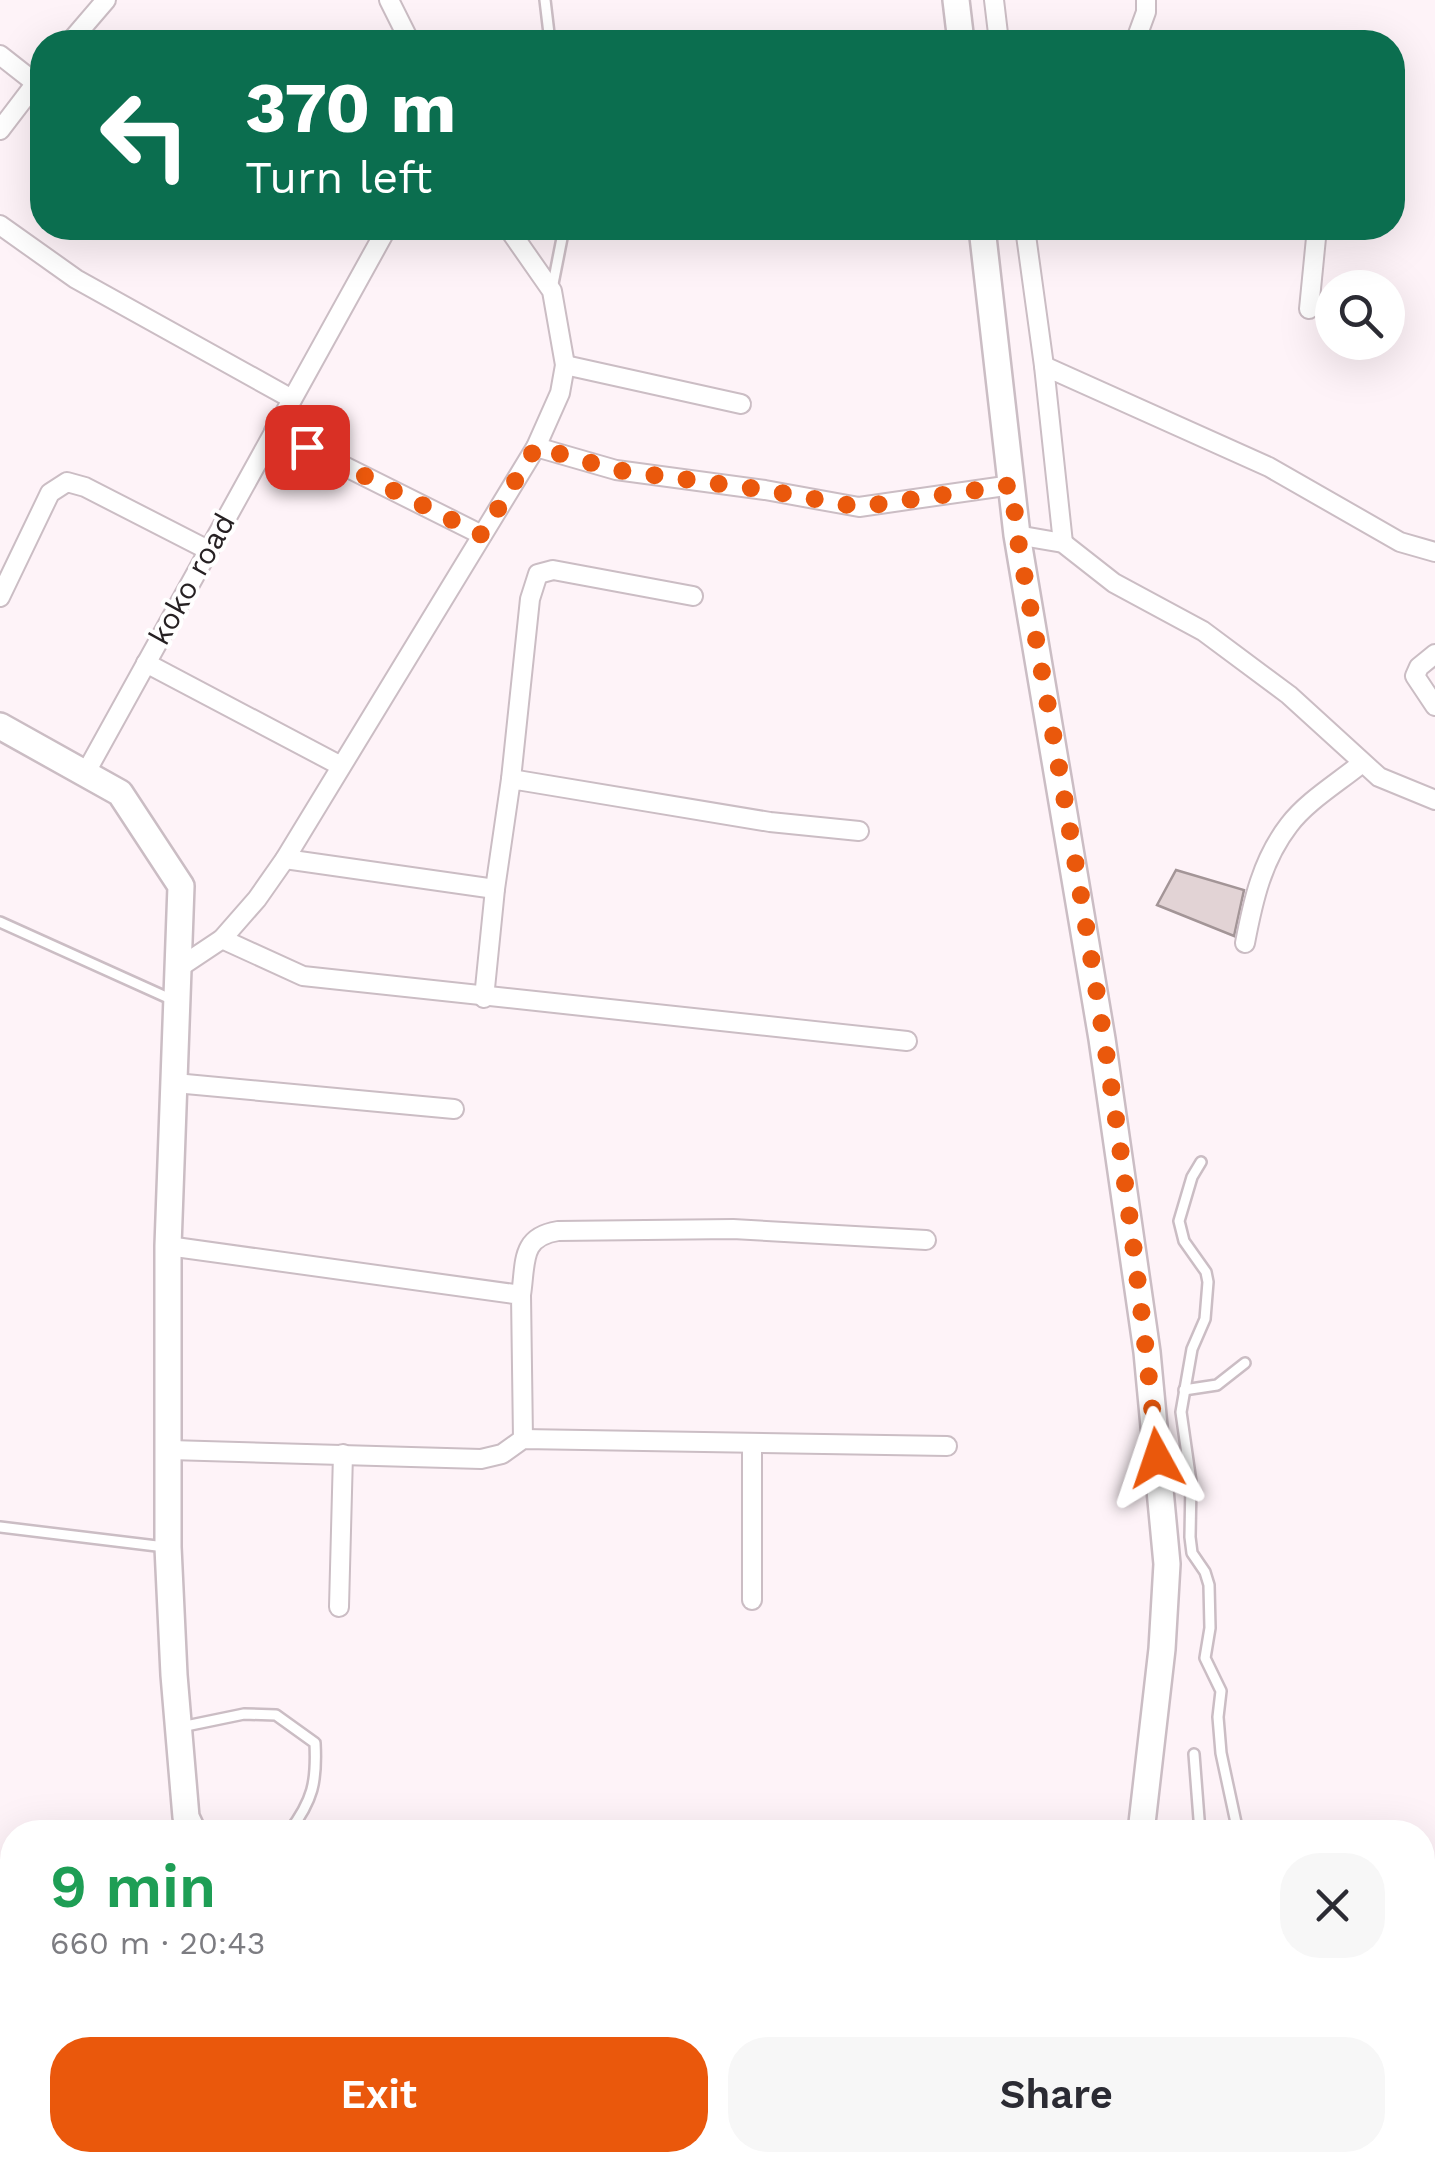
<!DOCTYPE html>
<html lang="en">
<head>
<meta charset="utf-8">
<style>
	body { margin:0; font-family:"Work Sans",sans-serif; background:#f7f7f7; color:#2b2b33; height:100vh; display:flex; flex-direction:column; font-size:38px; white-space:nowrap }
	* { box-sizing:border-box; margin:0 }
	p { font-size:32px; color:#7c7c81 }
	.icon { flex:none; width:55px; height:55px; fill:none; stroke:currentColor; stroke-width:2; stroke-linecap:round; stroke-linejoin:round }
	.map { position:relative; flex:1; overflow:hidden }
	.side { position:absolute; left:0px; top:1820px; width:1435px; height:352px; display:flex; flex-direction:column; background:#fff; border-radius:40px 40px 0 0; box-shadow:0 10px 40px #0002 }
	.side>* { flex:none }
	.banner { position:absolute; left:30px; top:30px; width:1375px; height:210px; border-radius:40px; box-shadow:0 10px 40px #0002; background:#0b6e4f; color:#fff; overflow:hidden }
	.controls { position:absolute; left:1315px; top:270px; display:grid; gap:20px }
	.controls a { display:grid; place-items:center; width:90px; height:90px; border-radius:50%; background:#fff; box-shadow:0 10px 40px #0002; font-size:50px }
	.pin { position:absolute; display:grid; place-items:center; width:85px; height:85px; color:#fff; margin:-42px; border-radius:20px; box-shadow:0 5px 15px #0006 }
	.me { position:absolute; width:110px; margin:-55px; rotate:355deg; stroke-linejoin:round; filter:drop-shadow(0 0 8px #0008) }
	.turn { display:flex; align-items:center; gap:35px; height:210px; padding:0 50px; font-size:45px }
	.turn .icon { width:130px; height:130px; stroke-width:2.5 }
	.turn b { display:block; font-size:70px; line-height:85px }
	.round { display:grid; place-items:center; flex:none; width:105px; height:105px; border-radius:40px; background:#f7f7f7 }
	.head { display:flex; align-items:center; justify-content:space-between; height:170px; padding:0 50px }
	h1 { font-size:60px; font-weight:600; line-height:75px; color:#1e9e55 }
	.primary-button { display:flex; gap:20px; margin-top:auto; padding:20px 50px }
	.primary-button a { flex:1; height:115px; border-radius:40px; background:#ea580c; color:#fff; font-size:40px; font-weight:600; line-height:115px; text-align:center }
	.primary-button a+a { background:#f7f7f7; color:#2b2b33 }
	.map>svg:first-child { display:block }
</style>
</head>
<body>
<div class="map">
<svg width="1435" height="2171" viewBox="0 0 1435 2171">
	<rect width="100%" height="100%" fill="#fef3f8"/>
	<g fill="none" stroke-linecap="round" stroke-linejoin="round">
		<path stroke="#ac87cb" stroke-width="5" d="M1433,2171L1435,2167"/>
	</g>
	<path fill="#e2d3d5" stroke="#a39597" stroke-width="2.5" d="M1176,870L1244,890L1234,936L1157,905Z"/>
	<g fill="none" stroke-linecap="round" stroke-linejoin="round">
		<g stroke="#cbbdc4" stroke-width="14">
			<g id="lane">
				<path d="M545,0L550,42"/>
				<path d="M552,289L564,228"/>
				<path d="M0,922L175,1001"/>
				<path d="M1201,1162L1192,1177L1179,1221L1184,1241L1206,1272L1208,1282L1205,1319L1192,1349L1181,1412L1191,1482L1190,1537L1192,1553L1205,1572L1209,1585L1210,1628L1205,1658L1221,1691L1218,1717L1221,1753L1238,1832"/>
				<path d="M1184,1390L1217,1385L1245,1363"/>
				<path d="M0,1527L165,1547"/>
				<path d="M181,1727L244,1714L276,1715L315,1743C317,1782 313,1800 289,1832"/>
				<path d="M1194,1754L1200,1832"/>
				<path d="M0,2081L12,2089"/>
				<path d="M1422,2110L1435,2075"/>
				<path d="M885,2160L889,2171"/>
				<path d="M179,2171L182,2160"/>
				<path d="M1314,2171L1324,2160"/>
				<path d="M1332,2171L1349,2160"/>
			</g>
		</g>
		<g stroke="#cbbdc4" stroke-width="22">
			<g id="street">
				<path d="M389,0L410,42"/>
				<path d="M994,0L999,42"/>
				<path d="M70,42L106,0"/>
				<path d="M1135,42L1146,12V0"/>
				<path d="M0,55L42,88"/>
				<path d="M0,130L42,75"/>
				<path d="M0,225L76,279L292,399"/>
				<path d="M1025,228L1044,366"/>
				<path d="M1309,309L1317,228"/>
				<path d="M565,365L741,404"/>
				<path d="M274,431L482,535"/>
				<path d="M536,447L616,470L765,490L859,507L1012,485"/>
				<path d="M1017,535L1063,543L1114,583L1203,631L1289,695L1379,777L1435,800"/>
				<path d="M1063,543L1044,366L1269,467L1400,542L1435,552"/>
				<path d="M0,597L50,493L67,482L85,487L208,550"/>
				<path d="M1435,654L1419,667L1415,676L1435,706"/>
				<path d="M146,663L341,766"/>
				<path d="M85,774L387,228"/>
				<path d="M511,779L530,599L538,574L553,570L693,596"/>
				<path d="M285,859L495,889L511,779L770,822L859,831"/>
				<path d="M222,939L303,976L907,1041"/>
				<path d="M1245,943C1253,901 1262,860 1289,825C1307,801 1339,782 1362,763"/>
				<path d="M180,967L222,939L257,899L285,859L536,447L560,393L565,365L552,291L508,228"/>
				<path d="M484,998L495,889"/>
				<path d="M175,1083L454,1109"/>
				<path d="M168,1246L521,1295L523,1439"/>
				<path d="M521,1295C526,1262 520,1237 558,1231L733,1229L926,1240"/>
				<path d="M170,1450L481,1459L502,1454L523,1439L947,1446"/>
				<path d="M752,1600V1443"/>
				<path d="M339,1607L343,1454"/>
				<path d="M52,2171L55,2160"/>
				<path d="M296,2171L306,2160"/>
			</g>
		</g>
		<g stroke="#cbbdc4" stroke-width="30">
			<g id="secondary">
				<path d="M956,0L961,42"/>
				<path d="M982,228L1017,535L1102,1039L1147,1352L1167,1564L1162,1649L1141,1832"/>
				<path d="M0,726L120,793L181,886L168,1246V1547L174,1675L186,1817L193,1832"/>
				<path d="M378,2160L385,2171"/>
				<path d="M1177,2160L1179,2171"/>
				<path d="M1231,2160L1241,2171"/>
				<path d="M958,2171L971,2160"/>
			</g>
		</g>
		<use href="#lane" stroke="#fff" stroke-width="9"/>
		<use href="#street" stroke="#fff" stroke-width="18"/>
		<use href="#secondary" stroke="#fff" stroke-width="25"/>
	</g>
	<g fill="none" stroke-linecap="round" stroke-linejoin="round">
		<path stroke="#ea580c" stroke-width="18" stroke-dasharray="0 32.4" d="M307,447L482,535L536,447L616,470L765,490L859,507L1012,485L1017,535C1073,840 1128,1149 1157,1458"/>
	</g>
	<g text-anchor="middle" stroke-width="8" stroke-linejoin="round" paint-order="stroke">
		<g font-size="30" fill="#262123" stroke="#fff">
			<text transform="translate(192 579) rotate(-61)" y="10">koko road</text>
		</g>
	</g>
</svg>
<div class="controls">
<a><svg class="icon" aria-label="search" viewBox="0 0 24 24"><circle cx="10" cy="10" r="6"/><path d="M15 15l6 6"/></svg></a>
</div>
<div class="pin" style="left:307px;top:447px;background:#d93025"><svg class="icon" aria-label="arrive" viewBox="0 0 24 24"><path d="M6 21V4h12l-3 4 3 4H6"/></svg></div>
<svg class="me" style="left:1157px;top:1458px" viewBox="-20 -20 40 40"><path d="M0-17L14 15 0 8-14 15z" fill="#ea580c" stroke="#fff" stroke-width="4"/></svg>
<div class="banner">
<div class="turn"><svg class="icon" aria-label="left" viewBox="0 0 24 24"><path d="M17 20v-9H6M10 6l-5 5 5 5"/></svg><div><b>370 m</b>Turn left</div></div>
</div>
<section class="side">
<div class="head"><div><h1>9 min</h1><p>660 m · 20:43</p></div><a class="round"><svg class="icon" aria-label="close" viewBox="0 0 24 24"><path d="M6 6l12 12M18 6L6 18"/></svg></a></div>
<div class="primary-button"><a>Exit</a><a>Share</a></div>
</section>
</div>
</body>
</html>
